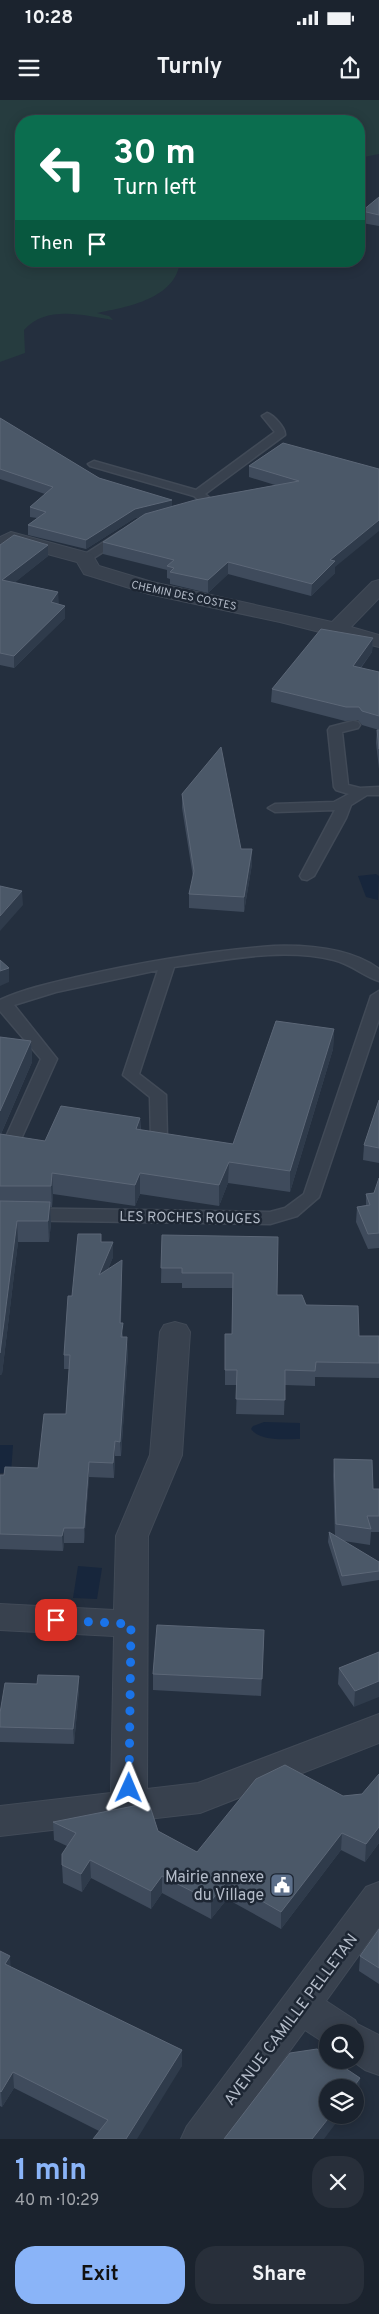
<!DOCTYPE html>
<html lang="en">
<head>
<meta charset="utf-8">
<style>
	body { margin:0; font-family:Overpass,sans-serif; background:#282f3a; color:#f1f3f6; height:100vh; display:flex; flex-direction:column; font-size:19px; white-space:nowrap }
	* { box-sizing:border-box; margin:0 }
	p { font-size:16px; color:#a0a4aa }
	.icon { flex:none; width:28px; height:28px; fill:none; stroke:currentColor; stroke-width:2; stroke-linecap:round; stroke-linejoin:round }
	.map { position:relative; height:2039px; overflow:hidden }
	.drawer { display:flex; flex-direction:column; background:#1b232e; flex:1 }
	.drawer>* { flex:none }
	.guide { position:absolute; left:15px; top:15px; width:350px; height:152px; border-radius:20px; box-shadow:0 2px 12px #0003,0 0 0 1px #39404a; background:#0b6e4f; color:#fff; overflow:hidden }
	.fabs { position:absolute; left:319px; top:1924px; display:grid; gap:10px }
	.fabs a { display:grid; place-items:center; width:45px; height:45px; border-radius:50%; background:#1b232e; box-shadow:0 2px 12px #0003,0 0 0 1px #39404a; font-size:25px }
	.pin { position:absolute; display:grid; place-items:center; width:42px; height:42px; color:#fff; margin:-21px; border-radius:10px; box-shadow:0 2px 8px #0006 }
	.me { position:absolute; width:55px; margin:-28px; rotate:1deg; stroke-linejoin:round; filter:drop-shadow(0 0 4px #0008) }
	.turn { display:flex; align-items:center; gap:18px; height:105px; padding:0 15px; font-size:22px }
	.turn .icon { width:65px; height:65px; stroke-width:2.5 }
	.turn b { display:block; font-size:35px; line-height:42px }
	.then { display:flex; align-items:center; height:48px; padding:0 15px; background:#0003; gap:10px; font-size:19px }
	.round { display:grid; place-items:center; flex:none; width:52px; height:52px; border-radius:20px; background:#282f3a }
	.headline { display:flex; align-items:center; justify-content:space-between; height:85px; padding:0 15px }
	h1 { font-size:30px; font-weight:700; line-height:38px; color:#8ab4f8 }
	.button { display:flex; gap:10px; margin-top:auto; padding:10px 15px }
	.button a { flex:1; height:58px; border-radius:20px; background:#8ab4f8; color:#111; font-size:20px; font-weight:700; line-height:58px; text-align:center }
	.button a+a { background:#282f3a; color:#f1f3f6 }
	.status { display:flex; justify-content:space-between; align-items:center; height:35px; padding:0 25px; background:#1b232e; direction:ltr }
	.status svg { height:14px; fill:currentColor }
	header { display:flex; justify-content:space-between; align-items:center; height:65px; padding:0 15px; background:#1b232e; font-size:22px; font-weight:700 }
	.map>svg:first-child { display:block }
</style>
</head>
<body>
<div class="status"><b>10:28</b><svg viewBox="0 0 49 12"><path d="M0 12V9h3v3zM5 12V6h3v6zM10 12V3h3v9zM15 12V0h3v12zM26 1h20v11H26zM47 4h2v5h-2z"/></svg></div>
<header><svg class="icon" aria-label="menu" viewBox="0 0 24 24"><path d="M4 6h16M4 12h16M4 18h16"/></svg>Turnly<svg class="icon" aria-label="share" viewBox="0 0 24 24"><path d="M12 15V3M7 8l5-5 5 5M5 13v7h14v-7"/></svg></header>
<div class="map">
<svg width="379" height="2039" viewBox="0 0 379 2039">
	<rect width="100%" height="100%" fill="#242f3e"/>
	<path fill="#263c3f" d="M0,0H379V54L359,58V21H21V161H180C176,199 127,207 97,213L109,216L113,220C83,215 46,205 24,230L25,253L0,262Z"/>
	<g fill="#17263c">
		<path d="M376,774L379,776L378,800L366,797L358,776Z"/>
		<path d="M264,1322L300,1323V1339C286,1339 260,1342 251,1329L253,1326Z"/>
		<path d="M0,1345H13L11,1373H0Z"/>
		<path d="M78,1466L102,1468L97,1499L73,1498Z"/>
	</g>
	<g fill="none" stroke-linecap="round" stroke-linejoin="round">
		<g stroke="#414a57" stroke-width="3">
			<g id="service">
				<path d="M267,313C274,315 286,329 285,335L205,394L213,401L196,410H188L186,408L199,400L194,396L90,366L88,364L94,361L196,390L275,332L262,316Z"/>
				<path d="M121,431L125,432V438L89,461L85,462L79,458Z"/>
				<path d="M353,621L358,622L360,625L358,628L342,632L348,685L360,688L379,687V695H367L351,705L346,718L314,776L307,780L302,779L300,776L335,710L275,712L268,708L275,704L334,702L349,694L336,690L334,687L328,630L330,627Z"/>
				<path d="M274,846C309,845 350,848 379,869V881C365,877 351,864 334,860C282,847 226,860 174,867L139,974L166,995L167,1038L165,1042H153L151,1038L150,997L123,975L158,870L56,892L14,905L57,959L21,1039L19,1043H7L5,1039L41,959L0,911V900C24,889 51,883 77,877C142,862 208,851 274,846Z"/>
				<path d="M379,891V919L319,1097L297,1116L270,1124L0,1120V1108L270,1112L285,1108L304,1094L371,896Z"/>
			</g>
		</g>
		<g stroke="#414a57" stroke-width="2">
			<g id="minor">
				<path d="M11,432L92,454L99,466L152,482L332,522L372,482L379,480V498L351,527L379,535V547L280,522L149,494L84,474L77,462L14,445L0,452V437Z"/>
				<path d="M175,1222L186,1225L190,1232L182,1355L148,1436L147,1689L198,1683L379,1614V1643L200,1713L0,1736V1706L111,1693L114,1536L0,1530V1504L114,1510L116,1436L150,1355L160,1232L164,1225Z"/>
				<path d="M379,1782V1827L326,1901L355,1920L357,1924L379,1935V1975L365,1970L351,1960H355V1932H328V1945L305,1930L225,2039H181L187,2026L366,1787Z"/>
			</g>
		</g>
		<use href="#service" fill="#38414e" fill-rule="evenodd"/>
		<use href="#minor" fill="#38414e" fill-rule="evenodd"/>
	</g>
	<g fill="#3f4b5c">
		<path d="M379,97V126L362,123V111Z"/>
		<path d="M0,318L99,378L172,406L275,385L249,377V366L283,343L335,467V473L311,496L228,474L208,493L170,484V479L167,478V470L103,454V442L140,417L135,418L86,449L28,435V425L37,418L30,417V407L45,394L0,379Z"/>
		<path d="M0,445L48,456L15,482L58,492V504L65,518L14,568L0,565Z"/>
		<path d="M373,538L372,552L361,568L379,572V630L362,625L358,620L345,621L271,602L272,589Z"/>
		<path d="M377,630H379V669L376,643Z"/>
		<path d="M182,694L241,749H252V764L244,812L189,808V794L193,777L182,708Z"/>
		<path d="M334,929L333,949L290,1092L228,1083L219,1106L140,1094L135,1106L53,1094L52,1107H50L51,1123L49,1142H18L2,1274L0,1275V937L31,941L32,962L1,1034L45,1041L140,1018L141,1030L233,1044Z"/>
		<path d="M379,1000V1063L363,1060L364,1045Z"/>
		<path d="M379,1078V1148L368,1149L356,1122L357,1107L366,1105V1094L374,1093Z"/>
		<path d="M162,1135L277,1195L306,1205L359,1236H379V1278L315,1277V1286L285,1285L284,1315L236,1314L237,1285H225V1234H232L233,1188H182V1183H161Z"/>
		<path d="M101,1142L113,1157L108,1169L122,1174L121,1223L123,1237L128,1252L121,1356H115L114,1378L89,1377L84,1443H64L63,1451L0,1449V1375H4L38,1368L66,1314L69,1269H64V1255L72,1196Z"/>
		<path d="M334,1359L373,1389H379V1432H371L370,1445L344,1441L379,1462V1480L342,1486L328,1442L329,1432L335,1436L333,1375Z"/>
		<path d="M264,1530L261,1596L153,1590V1574Z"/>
		<path d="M379,1552L354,1607L338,1584L339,1568Z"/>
		<path d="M79,1576V1590L74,1644L0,1642V1613L37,1584Z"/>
		<path d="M379,1674V1743L365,1762L341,1750L281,1829L227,1799L211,1819L162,1793L151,1809L91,1778L82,1792L63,1783L62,1765L67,1746L54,1740L53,1722L158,1731L197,1752L343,1696L362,1694Z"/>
		<path d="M379,1829V1884L359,1871L360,1856Z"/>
		<path d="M0,1851L11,1867L182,1950V1966L99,2031L14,1988L2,2007L0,2006Z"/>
	</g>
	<g fill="#2f3b4b">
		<path d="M172,400V409L135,418L86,449V440L135,409Z"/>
		<path d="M379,420V431L335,467V473L311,496L312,484L330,460Z"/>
		<path d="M48,445V456L3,492L2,480Z"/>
		<path d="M228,462V474L208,493V480Z"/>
		<path d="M58,492L59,504L52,514L51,502Z"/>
		<path d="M65,506V518L14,568V556Z"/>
		<path d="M373,538L372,552L352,579L353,566Z"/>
		<path d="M252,749V764L244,812V797Z"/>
		<path d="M22,791L23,805L0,831V816Z"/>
		<path d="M9,868V882L0,886V871Z"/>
		<path d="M334,929L333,949L290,1092V1071Z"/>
		<path d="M31,941L32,962L0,1036V1011Z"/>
		<path d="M140,1018L141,1039L136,1029Z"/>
		<path d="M229,1062L228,1083L219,1106V1085Z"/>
		<path d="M52,1073L53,1094L52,1107L51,1086Z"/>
		<path d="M140,1073V1094L135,1106V1085Z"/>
		<path d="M50,1102L51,1123L49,1142L48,1121Z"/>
		<path d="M17,1121L18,1142L2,1274L0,1275V1253Z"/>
		<path d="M113,1142V1157L99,1190V1175Z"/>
		<path d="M122,1160V1174L120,1238V1223Z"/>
		<path d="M127,1237L128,1252L121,1356L120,1342Z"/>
		<path d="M115,1341V1356L114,1378L113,1363Z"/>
		<path d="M89,1362V1377L84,1443V1428Z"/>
		<path d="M64,1428V1443L63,1451L62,1436Z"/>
		<path d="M79,1576V1590L74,1644L73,1629Z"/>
		<path d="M379,1581V1597L354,1607L355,1591Z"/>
		<path d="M379,1727V1743L365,1762L366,1744Z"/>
		<path d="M342,1733L341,1750L281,1829V1812Z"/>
		<path d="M90,1760L91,1778L82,1792L81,1774Z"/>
		<path d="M162,1776V1793L151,1809V1791Z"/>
		<path d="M227,1781V1799L211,1819V1801Z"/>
		<path d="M10,1856L11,1872L5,1864Z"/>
		<path d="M182,1950V1966L137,2039H126Z"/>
		<path d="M13,1972L14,1988L2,2007L1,1992Z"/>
		<path d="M360,1978L359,1994L355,1999V1988H353Z"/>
		<path d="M331,2015H342L324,2039H312Z"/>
	</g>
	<g fill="#4b5868" stroke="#5c6777">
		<path d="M379,97V115L362,111Z"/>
		<path d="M0,318L99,378L172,400L135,409L86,440L28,425L46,412L30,407L53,387L0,369Z"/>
		<path d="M283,343L379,369V420L330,460L335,461L312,484L228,462L208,480L170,472L174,468L167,466L174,460L103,442L145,414L195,400L299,381L249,366Z"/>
		<path d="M14,435L48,445L2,480L58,492L51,502L65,506L14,556L0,553V445Z"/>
		<path d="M321,529L373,538L353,566L379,572V616L362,611L359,607H346L272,589Z"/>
		<path d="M377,630H379V649Z"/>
		<path d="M221,647L241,749H252L244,797L189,794L194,771L182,694Z"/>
		<path d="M0,786L22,791L0,816Z"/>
		<path d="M0,860L9,868L0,871Z"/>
		<path d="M276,921L334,929L290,1071L229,1062L219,1085L140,1073L135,1085L52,1073L51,1086H0V1034L45,1041L61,1006L140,1018L136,1029L233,1044Z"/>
		<path d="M0,937L31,941L0,1011Z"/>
		<path d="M379,1000V1048L364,1045Z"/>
		<path d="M379,1078V1133L368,1134L357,1107L370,1105L366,1094L374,1093Z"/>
		<path d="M0,1101L50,1102L48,1121H17L0,1253Z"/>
		<path d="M78,1134H101V1142H113L99,1175L122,1160L120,1223H123L121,1237H127L120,1342L115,1341L113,1363L89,1362L84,1428H64L62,1436L0,1434V1375H4L5,1367L38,1368L44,1314H66L70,1255H64L68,1196H72Z"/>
		<path d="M162,1135L278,1137L277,1195H302L306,1205L358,1206L359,1236H379V1263L316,1262L315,1271L285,1270V1300L236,1299L237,1270H225V1234H232L233,1173H182V1168H161Z"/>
		<path d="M334,1359L372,1360L373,1389H379V1416H367L371,1429L336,1424Z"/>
		<path d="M329,1432L379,1462V1471L342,1476Z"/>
		<path d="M157,1525L264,1530L262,1579L153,1574Z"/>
		<path d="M379,1552V1581L355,1591L339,1568Z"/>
		<path d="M38,1575L79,1576L73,1629L0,1627V1613L5,1583L37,1584Z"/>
		<path d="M285,1665L343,1696L362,1694L379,1674V1727L366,1744L342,1733L281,1812L227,1781L211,1801L162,1776L151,1791L90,1760L81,1774L62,1765V1754L76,1733L53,1722L149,1703L158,1731L197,1752L256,1679Z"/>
		<path d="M379,1829V1868L360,1856Z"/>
		<path d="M0,1851L10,1856L5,1864L182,1950L126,2039H93L108,2020L13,1972L1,1992L0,1991Z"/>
		<path d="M317,1949L328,1956V1960H333L360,1978L353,1988H328V2015H331L312,2039H224L290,1953Z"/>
	</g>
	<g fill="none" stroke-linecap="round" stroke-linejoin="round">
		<path stroke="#1a73e8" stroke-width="9" stroke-dasharray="0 16.2" d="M56,1520L131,1524L129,1688"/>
	</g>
	<defs>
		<g id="civic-square" transform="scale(1.25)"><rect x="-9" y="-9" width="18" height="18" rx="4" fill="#5c6f8a" stroke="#1d2633"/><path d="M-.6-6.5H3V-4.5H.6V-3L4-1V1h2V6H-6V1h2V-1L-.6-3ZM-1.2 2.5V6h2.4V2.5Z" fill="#fff"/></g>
	</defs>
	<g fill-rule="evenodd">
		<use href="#civic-square" x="282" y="1785"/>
	</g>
	<g text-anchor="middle" stroke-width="5" stroke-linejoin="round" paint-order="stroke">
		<g font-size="11" fill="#b4bcc9" stroke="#1d2633">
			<text transform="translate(184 495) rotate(12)" y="4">CHEMIN DES COSTES</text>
		</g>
		<g font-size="14" fill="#b4bcc9" stroke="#1d2633">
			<text transform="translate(190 1117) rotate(1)" y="5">LES ROCHES ROUGES</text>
		</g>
		<g font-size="16" fill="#b4bcc9" stroke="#1d2633" text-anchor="end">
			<text x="264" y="1782">Mairie annexe<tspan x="264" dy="18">du Village</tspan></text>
		</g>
		<g font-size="16" fill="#b4bcc9" stroke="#1d2633">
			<text transform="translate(290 1919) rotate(-53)" y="6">AVENUE CAMILLE PELLETAN</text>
		</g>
	</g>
</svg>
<div class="fabs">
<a><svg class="icon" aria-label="search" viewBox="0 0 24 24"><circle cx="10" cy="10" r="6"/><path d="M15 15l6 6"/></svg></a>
<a><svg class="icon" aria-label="layers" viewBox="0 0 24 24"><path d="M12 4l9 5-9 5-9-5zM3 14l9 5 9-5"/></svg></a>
</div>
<div class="pin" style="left:56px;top:1520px;background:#d93025"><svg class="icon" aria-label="arrive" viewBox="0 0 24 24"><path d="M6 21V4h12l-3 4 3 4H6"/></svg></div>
<svg class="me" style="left:129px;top:1688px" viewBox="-20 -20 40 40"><path d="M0-17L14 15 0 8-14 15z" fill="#1a73e8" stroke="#fff" stroke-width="4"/></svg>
<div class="guide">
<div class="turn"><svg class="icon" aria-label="left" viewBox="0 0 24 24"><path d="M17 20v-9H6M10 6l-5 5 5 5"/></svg><div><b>30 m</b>Turn left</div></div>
<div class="then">Then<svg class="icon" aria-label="arrive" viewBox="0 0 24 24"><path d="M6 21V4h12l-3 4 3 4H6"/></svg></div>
</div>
</div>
<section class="drawer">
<div class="headline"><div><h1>1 min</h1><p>40 m · 10:29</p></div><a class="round"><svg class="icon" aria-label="close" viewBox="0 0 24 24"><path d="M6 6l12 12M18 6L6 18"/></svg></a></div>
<div class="button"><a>Exit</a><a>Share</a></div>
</section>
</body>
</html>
